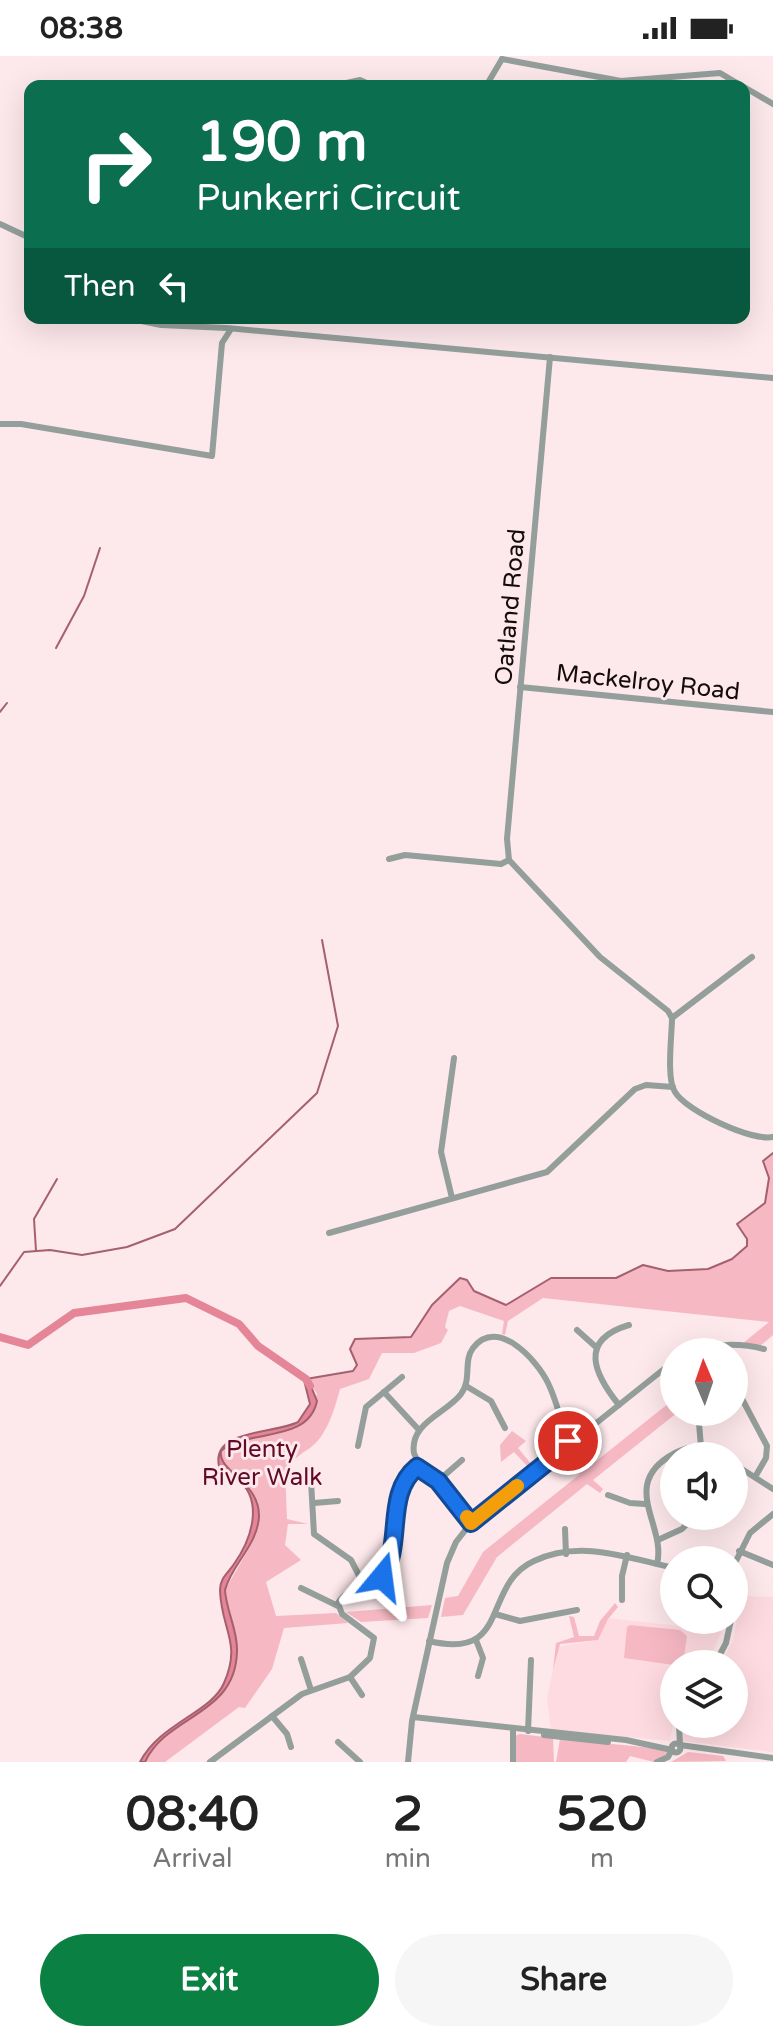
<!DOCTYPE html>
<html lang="en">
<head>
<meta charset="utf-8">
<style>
	body { margin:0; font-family:"Varela Round",sans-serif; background:#f6f6f6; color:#222; height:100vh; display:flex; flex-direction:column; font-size:30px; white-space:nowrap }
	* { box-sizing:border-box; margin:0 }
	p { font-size:26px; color:#767676 }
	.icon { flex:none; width:44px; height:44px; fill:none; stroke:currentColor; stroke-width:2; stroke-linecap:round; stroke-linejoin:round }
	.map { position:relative; height:1706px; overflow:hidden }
	.panel { display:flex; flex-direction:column; background:#fff; flex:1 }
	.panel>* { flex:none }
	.top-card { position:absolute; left:24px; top:24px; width:726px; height:244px; border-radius:16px; box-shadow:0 8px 32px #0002; background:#0b6e4f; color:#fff; overflow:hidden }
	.needle { width:52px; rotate:358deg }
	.fabs { position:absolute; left:660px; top:1282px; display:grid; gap:16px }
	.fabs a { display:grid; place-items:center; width:88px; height:88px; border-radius:50%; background:#fff; box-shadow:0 8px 32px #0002; font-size:40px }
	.pin { position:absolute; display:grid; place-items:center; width:68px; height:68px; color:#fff; margin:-34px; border:4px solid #fff; border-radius:50%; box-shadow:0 2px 8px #0007 }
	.me { position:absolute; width:88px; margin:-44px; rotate:16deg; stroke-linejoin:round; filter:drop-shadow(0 0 6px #0008) }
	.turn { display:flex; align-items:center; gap:28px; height:168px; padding:0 40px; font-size:36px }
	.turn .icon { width:104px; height:104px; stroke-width:2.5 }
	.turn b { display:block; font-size:56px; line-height:68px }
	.then { display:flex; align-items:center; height:76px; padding:0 40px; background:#0003; gap:16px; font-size:30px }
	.eta { display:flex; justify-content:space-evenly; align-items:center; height:136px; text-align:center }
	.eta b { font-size:48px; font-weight:800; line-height:56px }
	.cta { display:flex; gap:16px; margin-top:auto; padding:16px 40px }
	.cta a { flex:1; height:92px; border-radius:48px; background:#0b8043; color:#fff; font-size:32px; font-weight:800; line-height:92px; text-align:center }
	.cta a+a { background:#f6f6f6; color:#222 }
	.status { display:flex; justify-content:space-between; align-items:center; height:56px; padding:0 40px; background:#fff; direction:ltr }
	.status svg { height:22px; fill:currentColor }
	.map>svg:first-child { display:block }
</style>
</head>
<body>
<div class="status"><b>08:38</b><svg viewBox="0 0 49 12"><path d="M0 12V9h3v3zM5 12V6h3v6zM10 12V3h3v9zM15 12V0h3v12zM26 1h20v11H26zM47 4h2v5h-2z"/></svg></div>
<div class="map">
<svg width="773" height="1706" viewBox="0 0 773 1706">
	<rect width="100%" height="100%" fill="#fde8eb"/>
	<g fill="#fedbe0">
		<path d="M740,1540L773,1541V1696L683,1685V1668H734V1608H721L734,1582Z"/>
		<path d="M608,1562L722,1575L707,1608H674V1663L670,1685L551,1674L547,1642L558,1591L598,1584Z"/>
	</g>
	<g fill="#f6b9c3">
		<path d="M773,1097V1279L759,1291L742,1288L769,1266L543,1242L508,1265L505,1279L502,1278L504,1265L460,1250L449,1255L445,1271L448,1274L441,1287L414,1297H382L369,1323L340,1333C335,1352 327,1380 310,1392C299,1399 294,1403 285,1414L287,1463L308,1468H288L285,1489L301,1504L266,1526L276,1560L336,1557L348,1567L284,1572L272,1613L245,1652L239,1651L165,1706H145C167,1658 235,1661 237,1595C238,1576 226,1554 225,1534L252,1487L259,1459C251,1426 229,1423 220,1401L223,1393C248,1376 281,1382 307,1364L317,1338L308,1323L353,1315L357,1309L350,1293L355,1283L411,1281L432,1249L460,1222L467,1224L474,1235L506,1249L551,1222H616L643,1209L668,1215L708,1213L732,1203L747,1190V1183L737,1168L765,1146L769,1122L763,1105Z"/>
		<path d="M674,1343V1356H678L593,1424L603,1433L600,1437L587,1428L497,1501L463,1559L441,1561L445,1542L458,1540L483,1496L580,1418L566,1400L570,1396L585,1414Z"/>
		<path d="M512,1375L526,1385L518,1392L533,1410L530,1413L514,1396L501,1406L500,1389Z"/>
		<path d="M615,1547L618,1551L608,1563L598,1584L560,1588L553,1614L556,1587L574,1581L569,1560L574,1561L579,1580H594L600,1565Z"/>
		<path d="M432,1549L428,1562L361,1566L346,1556Z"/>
		<path d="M630,1569L680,1574L687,1580L683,1607L674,1609L624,1602L627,1571Z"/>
		<path d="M520,1678L553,1682L554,1706H516L515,1680Z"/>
		<path d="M560,1683L664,1693L668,1697L654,1706L630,1700L626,1706H556Z"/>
		<path d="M688,1696L723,1700L726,1705L671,1706Z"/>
	</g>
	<path fill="#e48598" stroke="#a5606e" stroke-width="2" d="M308,1323L317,1345C308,1388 248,1372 221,1395C218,1417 260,1425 259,1461C257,1490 232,1508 225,1534C226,1554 238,1575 237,1595C236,1660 167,1658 145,1706H140C159,1668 212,1656 224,1627C242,1586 221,1574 220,1534C220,1522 228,1517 234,1508C251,1484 264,1447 239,1424C233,1418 225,1416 219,1410C211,1373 275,1378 298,1366L310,1348L304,1324Z"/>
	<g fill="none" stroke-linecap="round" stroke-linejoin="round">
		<g stroke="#a5606e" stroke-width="2">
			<path d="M56,592L84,540L100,492"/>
			<path d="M0,656L7,647"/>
			<path d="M36,1195L34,1163L57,1123"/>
			<path d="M0,1230L24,1196L50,1194L82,1199L127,1191L175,1173L317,1037L338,970L322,884"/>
			<path d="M306,1323L353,1315L357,1309L350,1293L355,1283L411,1281L432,1249L460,1222L467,1224L474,1235L506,1249L551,1222H616L643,1209L668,1215L708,1213L732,1203L747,1190V1183L737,1168L765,1147L769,1122L763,1105L773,1097"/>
		</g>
		<path stroke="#e48598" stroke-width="8" d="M0,1281L28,1289L74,1257L186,1242L239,1268L258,1290L306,1323L310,1330"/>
		<g stroke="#949e9a" stroke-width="6">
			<path d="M502,3L621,25L720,17L742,30"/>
			<path d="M333,30L360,24L373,30"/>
			<path d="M486,30L502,3"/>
			<path d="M744,31L773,48"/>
			<path d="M0,168L30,182"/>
			<path d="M127,262L161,269L227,272L773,322"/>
			<path d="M550,301L507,783L509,804L600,901L668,955L672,962C672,979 666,1023 675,1036C686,1055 753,1086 773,1081"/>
			<path d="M0,368H21L212,400L222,287L231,273"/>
			<path d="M520,631L773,656"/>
			<path d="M389,803L405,799L501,808L509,804"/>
			<path d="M672,962L752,901"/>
			<path d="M452,1142L441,1096L454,1002"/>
			<path d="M329,1177L547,1116L635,1033L646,1029L673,1031"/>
			<path d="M577,1274L597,1292"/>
			<path d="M690,1296C714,1287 741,1287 764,1293"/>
			<path d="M466,1330L491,1345L505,1372"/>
			<path d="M384,1336L419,1374"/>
			<path d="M740,1339L767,1390L766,1402L755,1421"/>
			<path d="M619,1349C594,1318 578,1284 629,1269"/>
			<path d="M699,1367L701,1391"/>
			<path d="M358,1390L366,1351L402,1321"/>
			<path d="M734,1408L773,1433"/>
			<path d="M311,1425L314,1478L351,1504L365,1531"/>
			<path d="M438,1425L462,1404"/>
			<path d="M608,1439L630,1447L645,1448"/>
			<path d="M314,1447L338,1445"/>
			<path d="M471,1467C461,1454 416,1407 414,1397C409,1367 447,1357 461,1338C472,1324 463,1305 473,1292C497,1260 537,1304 548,1327C557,1345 560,1365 569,1384"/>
			<path d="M565,1473L566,1498"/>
			<path d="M660,1483L682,1473L695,1460"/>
			<path d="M739,1495L773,1509"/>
			<path d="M657,1508C667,1469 617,1428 675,1397C692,1388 706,1390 722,1400"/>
			<path d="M734,1509L750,1477L773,1458"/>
			<path d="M301,1532L338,1550"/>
			<path d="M622,1544V1520L627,1499"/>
			<path d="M495,1558L520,1565L577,1554"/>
			<path d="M476,1584L483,1602L478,1620"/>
			<path d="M429,1585C512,1605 481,1529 534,1505C581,1483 628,1502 674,1512"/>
			<path d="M301,1603L311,1634"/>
			<path d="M715,1608L726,1587L731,1564"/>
			<path d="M350,1621L362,1639"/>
			<path d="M272,1660L287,1678L291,1691"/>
			<path d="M413,1661L626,1684L672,1694"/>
			<path d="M679,1668L680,1689"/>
			<path d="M513,1674V1706"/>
			<path d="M528,1675L531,1604"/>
			<path d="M544,1679L608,1686"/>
			<path d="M338,1686L360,1706"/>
			<circle cx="676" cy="1692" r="4.5"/>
			<path d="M680,1689L773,1702"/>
			<path d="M210,1706L302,1638L350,1621L370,1602L374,1582L342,1558L338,1547C349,1528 376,1535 387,1513C404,1480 385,1435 419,1409"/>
			<path d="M408,1706L412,1665L447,1507L456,1486L471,1467L674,1305"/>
			<path d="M657,1706L668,1701L672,1694"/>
		</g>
	</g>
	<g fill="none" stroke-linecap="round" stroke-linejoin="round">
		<g stroke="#114b97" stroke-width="20">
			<path id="route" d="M382,1521C404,1488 384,1438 417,1411L438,1425L471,1467L561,1395L568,1385"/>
		</g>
		<use href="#route" stroke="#1a73e8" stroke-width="14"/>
		<path stroke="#f59e0b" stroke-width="14" d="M467,1461L471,1467L517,1430"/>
	</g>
	<g text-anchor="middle" stroke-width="6" stroke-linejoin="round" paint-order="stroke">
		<g font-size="24" fill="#130b0c" stroke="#fde8eb">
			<text transform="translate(510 551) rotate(-85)" y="8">Oatland Road</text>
			<text transform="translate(648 626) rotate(6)" y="8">Mackelroy Road</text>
		</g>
		<g font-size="24" fill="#610928" stroke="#fde8eb">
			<text x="262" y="1401">Plenty<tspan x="262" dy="28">River Walk</tspan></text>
		</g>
	</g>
</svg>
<div class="fabs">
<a><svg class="needle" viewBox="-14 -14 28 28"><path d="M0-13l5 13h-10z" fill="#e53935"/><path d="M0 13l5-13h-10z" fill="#767676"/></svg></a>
<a><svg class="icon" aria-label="sound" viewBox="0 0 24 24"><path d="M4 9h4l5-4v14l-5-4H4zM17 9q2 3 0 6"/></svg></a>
<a><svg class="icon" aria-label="search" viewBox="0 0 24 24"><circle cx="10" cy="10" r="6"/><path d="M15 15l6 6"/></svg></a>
<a><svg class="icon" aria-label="layers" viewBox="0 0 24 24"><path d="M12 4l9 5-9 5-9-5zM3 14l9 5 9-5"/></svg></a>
</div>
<div class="pin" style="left:568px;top:1385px;background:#d93025"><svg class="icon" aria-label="arrive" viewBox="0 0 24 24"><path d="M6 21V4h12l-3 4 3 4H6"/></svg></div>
<svg class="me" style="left:382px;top:1521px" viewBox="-20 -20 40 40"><path d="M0-17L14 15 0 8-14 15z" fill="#1a73e8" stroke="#fff" stroke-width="4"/></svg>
<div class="top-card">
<div class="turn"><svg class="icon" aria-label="right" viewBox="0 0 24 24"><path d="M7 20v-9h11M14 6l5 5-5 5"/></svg><div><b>190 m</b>Punkerri Circuit</div></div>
<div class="then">Then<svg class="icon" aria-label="left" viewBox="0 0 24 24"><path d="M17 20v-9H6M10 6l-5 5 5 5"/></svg></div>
</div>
</div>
<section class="panel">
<div class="eta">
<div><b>08:40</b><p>Arrival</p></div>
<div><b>2</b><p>min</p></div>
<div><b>520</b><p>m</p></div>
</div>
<div class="cta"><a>Exit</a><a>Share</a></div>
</section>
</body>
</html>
